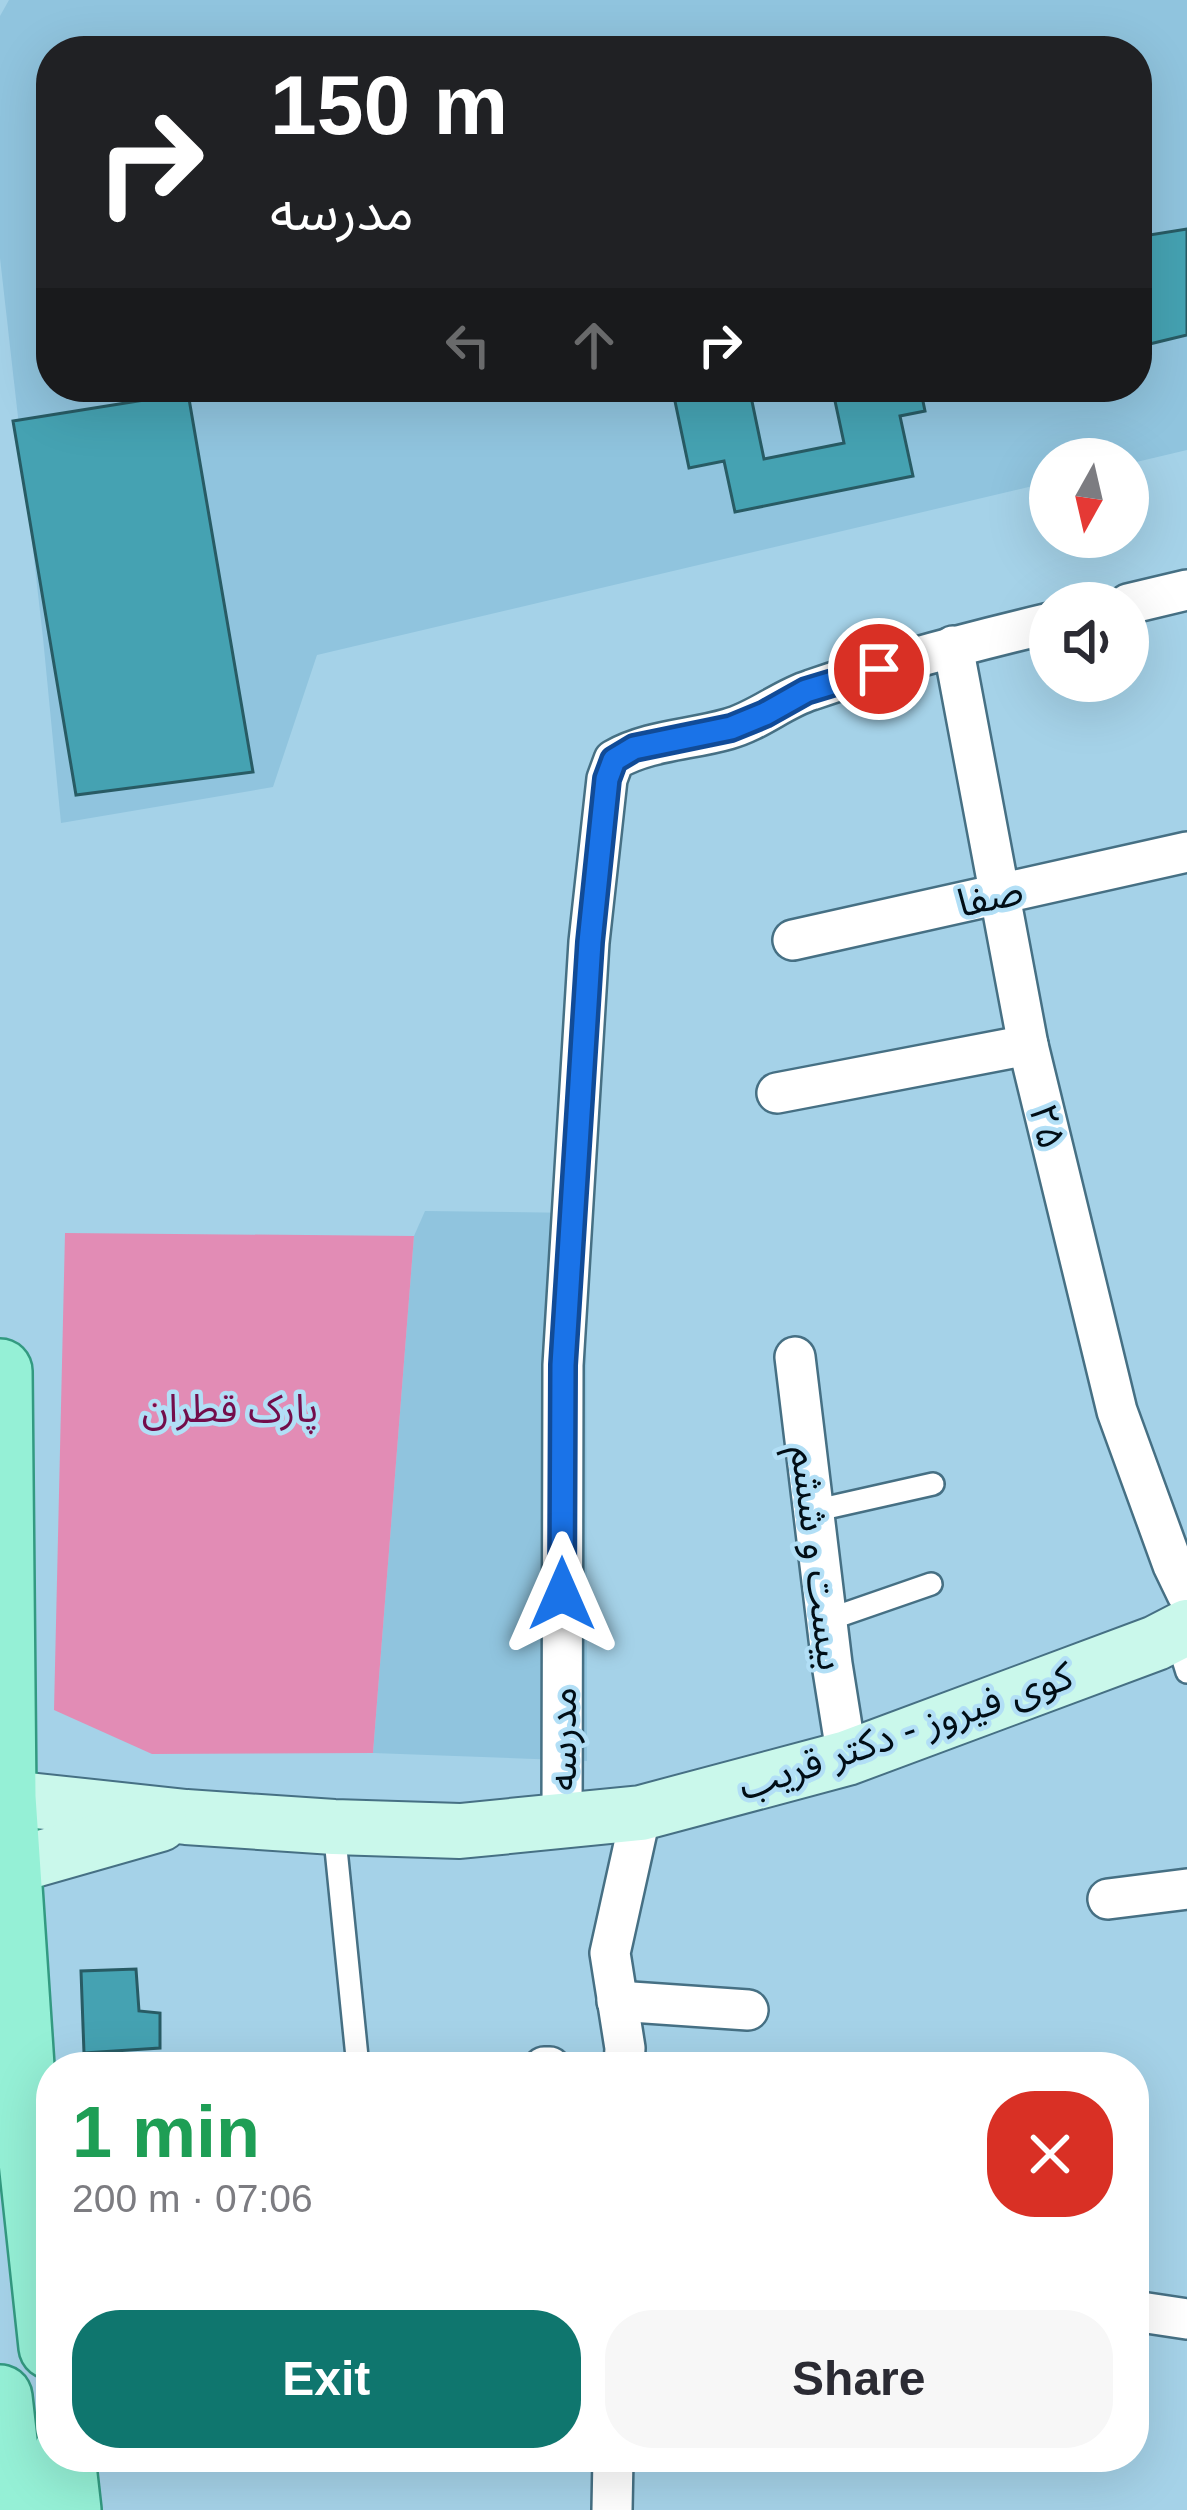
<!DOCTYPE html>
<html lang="en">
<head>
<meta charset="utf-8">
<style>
	body { margin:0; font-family:Helvetica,"Noto Sans Arabic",sans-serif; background:#f7f7f7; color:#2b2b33; height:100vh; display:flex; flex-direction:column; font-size:45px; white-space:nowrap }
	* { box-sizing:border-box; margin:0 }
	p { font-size:39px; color:#7c7c81 }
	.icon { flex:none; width:66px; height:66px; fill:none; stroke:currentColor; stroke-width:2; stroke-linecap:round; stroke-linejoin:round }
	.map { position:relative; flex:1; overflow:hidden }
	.sheet { position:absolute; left:36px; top:2052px; width:1113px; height:420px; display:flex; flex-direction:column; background:#fff; border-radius:48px; box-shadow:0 12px 48px #0002 }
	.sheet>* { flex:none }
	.banner { position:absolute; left:36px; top:36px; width:1116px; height:366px; border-radius:48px; box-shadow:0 12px 48px #0002; background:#202124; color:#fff; overflow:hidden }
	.needle { width:78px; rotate:188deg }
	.controls { position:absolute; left:1029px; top:438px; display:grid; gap:24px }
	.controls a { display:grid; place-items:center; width:120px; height:120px; border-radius:50%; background:#fff; box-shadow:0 12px 48px #0002; font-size:60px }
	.pin { position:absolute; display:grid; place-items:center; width:102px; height:102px; color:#fff; margin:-51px; border:6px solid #fff; border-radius:50%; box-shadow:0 3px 12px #0007 }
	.me { position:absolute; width:132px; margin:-66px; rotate:0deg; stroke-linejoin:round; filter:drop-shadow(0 0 9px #0008) }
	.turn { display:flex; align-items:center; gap:42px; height:252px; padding:0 36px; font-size:54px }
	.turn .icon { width:156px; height:156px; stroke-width:2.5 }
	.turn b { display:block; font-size:84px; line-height:102px }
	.lanes { display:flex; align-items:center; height:114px; padding:0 36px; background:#0003; justify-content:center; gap:60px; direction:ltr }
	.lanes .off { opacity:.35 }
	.round { display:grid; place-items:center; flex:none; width:126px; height:126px; border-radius:48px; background:#f7f7f7 }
	.head { display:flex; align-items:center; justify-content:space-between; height:204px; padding:0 36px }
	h1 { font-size:72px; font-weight:600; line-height:90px; color:#1e9e55 }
	.cta { display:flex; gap:24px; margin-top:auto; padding:24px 36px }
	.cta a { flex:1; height:138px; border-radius:48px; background:#0f766e; color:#fff; font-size:48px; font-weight:600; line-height:138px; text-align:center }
	.cta a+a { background:#f7f7f7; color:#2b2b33 }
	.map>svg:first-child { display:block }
</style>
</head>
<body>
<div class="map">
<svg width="1187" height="2510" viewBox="0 0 1187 2510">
	<rect width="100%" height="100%" fill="#a5d2e8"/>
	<g fill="#90c4de" fill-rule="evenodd">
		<path d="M9,0H1187V450L1128,464V459H1050V482L317,655L273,787L61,823L43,638L0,258V16ZM51,51H1137V387H51Z"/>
		<path d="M425,1211L579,1213L586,1224L587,1761L373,1753L414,1236Z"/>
	</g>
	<path fill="#e28cb5" d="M65,1233L414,1236L373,1753L152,1754L54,1710Z"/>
	<g fill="#45a2b2" stroke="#285b64" stroke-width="3">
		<path d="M1187,229V335L1137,347V237Z"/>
		<path d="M672,387H749L764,459L844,443L832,387H920L925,411L900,416L913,476L735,512L724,461L689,468Z"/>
		<path d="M188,393L253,772L76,795L13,421Z"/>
		<path d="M136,1969L139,2011L160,2013V2048L84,2053L81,1971Z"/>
	</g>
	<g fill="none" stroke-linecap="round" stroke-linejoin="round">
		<g stroke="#467084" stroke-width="26">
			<g id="lane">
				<path d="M813,1511L933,1484"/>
				<path d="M827,1620L931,1584"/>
				<path d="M1175,1634L1187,1672"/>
				<path d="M334,1829L358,2067"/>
			</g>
		</g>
		<g stroke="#467084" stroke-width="44">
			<g id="street">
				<path d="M1128,604L1187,590"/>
				<path d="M953,646L1028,1045L1117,1411L1173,1565L1187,1594"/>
				<path d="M793,940L1187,852"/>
				<path d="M777,1093L1028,1045"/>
				<path d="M795,1357L832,1664L847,1758"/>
				<path d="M562,1823L563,1365L589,942L607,779L614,760C649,740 690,740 728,729C758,721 782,699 811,690C889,663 970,642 1050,623"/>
				<path d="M1108,1899L1187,1889"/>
				<path d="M617,2001L748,2010"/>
				<path d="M544,2067H550"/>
				<path d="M624,2067L625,2048L610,1953L641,1813"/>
				<path d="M1134,2311L1187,2319"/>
				<path d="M612,2510L613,2457"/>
			</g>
		</g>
		<g stroke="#467084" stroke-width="58">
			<g id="secondary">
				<path d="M0,1797L186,1817L334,1827L460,1831L641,1813L847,1758L1156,1643L1187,1627"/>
				<path d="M0,1867H9L160,1824"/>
			</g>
		</g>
		<g stroke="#339a81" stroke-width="68">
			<g id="primary">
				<path d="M0,1371L4,1797L24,2096L51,2347"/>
				<path d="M0,2397L13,2510"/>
				<path d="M63,2457L69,2510"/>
			</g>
		</g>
		<use href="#lane" stroke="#fff" stroke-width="21"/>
		<use href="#street" stroke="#fff" stroke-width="39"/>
		<use href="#secondary" stroke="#caf8eb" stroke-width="54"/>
		<use href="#primary" stroke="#95f0d6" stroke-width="63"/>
	</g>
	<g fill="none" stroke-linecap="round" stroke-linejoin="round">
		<g stroke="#114b97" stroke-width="30">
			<path id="route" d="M562,1594L563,1365L590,942L607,779L614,760L634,748L731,728L765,714L806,691L879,669"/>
		</g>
		<use href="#route" stroke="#1a73e8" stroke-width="21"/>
	</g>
	<g text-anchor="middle" stroke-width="9" stroke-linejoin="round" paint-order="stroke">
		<g font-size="39" fill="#010e16" stroke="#b2dff6">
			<text transform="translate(990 896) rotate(-13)" y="14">صفا</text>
			<text transform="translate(1048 1126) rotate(76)" y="14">۲۵</text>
			<text transform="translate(819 1558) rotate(83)" y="14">بیست و ششم</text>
			<text transform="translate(905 1730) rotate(-19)" y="14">کوی فیروز - دکتر قریب</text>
			<text transform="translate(562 1739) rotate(-90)" y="14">مدرسه</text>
		</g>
		<g font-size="39" fill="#730d4b" stroke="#b2dff6">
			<text x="230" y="1422">پارک قطران</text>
		</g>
	</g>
</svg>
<div class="controls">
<a><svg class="needle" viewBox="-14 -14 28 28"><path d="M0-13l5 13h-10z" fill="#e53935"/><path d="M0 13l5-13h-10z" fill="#7c7c81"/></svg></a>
<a><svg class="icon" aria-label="sound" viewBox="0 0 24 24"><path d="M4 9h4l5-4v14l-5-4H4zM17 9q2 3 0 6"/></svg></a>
</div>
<div class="pin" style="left:879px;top:669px;background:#d93025"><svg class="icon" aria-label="arrive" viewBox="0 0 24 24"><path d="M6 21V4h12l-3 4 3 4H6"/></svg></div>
<svg class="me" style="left:562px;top:1594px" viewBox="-20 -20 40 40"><path d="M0-17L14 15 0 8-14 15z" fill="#1a73e8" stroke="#fff" stroke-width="4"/></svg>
<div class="banner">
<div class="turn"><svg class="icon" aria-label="right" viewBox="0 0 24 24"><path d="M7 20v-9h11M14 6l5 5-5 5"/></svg><div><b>150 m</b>مدرسه</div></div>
<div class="lanes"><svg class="icon off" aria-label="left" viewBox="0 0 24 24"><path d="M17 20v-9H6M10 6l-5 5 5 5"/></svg><svg class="icon off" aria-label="ahead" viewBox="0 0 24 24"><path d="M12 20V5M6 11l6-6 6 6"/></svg><svg class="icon" aria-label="right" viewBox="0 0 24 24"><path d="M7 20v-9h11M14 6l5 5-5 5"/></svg></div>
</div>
<section class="sheet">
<div class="head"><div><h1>1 min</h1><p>200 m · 07:06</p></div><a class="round" style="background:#d93025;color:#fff"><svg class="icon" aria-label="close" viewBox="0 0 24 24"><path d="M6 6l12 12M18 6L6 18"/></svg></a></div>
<div class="cta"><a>Exit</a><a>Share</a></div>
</section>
</div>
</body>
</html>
